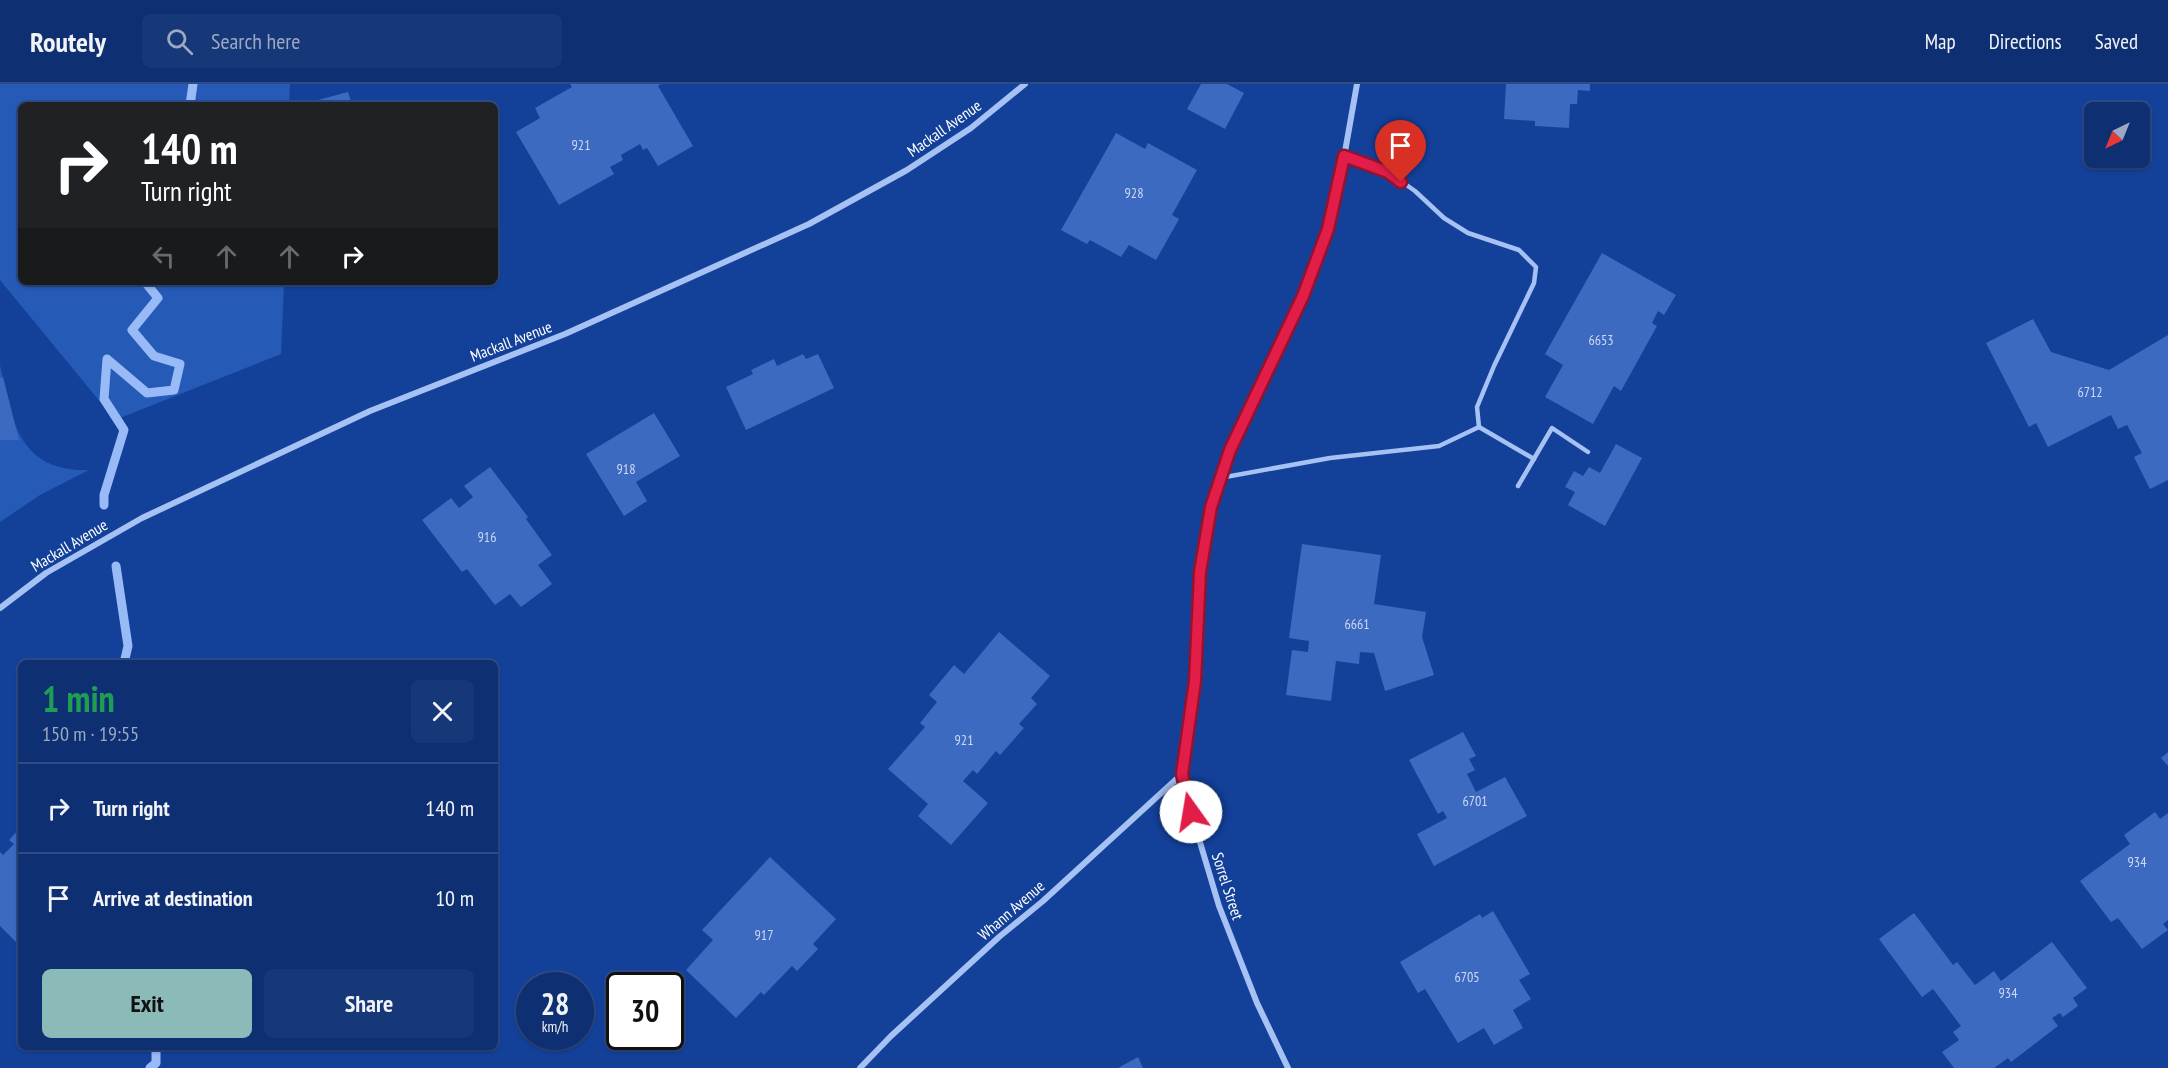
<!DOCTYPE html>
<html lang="en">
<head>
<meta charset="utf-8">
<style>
	body { margin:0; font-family:"PT Sans Narrow",sans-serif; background:#173878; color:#f1f3f6; height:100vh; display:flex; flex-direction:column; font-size:22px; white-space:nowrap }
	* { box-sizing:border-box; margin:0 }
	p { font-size:20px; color:#9ba9c4 }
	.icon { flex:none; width:33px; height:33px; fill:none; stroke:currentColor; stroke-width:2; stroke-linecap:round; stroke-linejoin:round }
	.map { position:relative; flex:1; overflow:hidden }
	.details { position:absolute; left:18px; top:576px; width:480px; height:390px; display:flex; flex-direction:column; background:#0e3073; border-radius:9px; box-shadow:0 2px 4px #0004,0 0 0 2px #2e4b85 }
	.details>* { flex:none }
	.top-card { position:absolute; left:18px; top:18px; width:480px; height:183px; border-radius:9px; box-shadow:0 2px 4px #0004,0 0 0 2px #2e4b85; background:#202124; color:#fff; overflow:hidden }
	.needle { width:39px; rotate:223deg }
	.tools { position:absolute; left:2084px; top:18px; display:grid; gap:12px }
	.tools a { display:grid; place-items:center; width:66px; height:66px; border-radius:9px; background:#0e3073; box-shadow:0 2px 4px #0004,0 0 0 2px #2e4b85; font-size:30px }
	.speed { position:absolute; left:516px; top:888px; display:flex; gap:12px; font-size:30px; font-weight:700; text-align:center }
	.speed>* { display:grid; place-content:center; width:78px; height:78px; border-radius:50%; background:#0e3073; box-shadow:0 2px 4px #0004,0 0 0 2px #2e4b85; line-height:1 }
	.speed small { font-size:15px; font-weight:400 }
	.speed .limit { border:3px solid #111; border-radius:9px; background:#fff; color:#111 }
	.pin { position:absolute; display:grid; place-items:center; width:51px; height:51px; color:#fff; margin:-62px -26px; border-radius:50% 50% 50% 0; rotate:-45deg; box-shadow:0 0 6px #0007 }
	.pin .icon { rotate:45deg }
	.me { position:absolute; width:66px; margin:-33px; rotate:347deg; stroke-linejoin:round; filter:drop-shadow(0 0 4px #0008) }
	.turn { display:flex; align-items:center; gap:21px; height:126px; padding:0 24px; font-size:27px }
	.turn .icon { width:78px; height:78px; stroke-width:2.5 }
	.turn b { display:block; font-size:42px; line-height:51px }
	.lanes { display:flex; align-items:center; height:57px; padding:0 24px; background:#0003; justify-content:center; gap:30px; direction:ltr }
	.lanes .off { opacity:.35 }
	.round { display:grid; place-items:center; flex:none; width:63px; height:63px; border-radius:9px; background:#173878 }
	.overview { display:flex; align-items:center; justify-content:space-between; height:102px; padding:0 24px }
	h1 { font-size:36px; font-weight:800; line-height:45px; color:#1e9e55 }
	.action { display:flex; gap:12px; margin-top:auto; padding:12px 24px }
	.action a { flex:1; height:69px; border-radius:9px; background:#8bbbb9; color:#111; font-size:24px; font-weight:800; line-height:69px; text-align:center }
	.action a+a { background:#173878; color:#f1f3f6 }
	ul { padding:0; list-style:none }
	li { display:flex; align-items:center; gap:18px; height:90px; padding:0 24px; border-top:2px solid #2e4b85 }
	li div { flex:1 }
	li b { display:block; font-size:22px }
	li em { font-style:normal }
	header { display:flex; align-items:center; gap:36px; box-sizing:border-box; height:84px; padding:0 30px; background:#0e3073; border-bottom:2px solid #2e4b85 }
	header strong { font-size:28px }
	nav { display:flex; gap:33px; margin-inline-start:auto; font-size:21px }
	.search { width:420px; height:54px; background:#173878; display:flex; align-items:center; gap:15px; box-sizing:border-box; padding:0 21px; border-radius:9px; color:#9ba9c4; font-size:22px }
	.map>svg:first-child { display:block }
</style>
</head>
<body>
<header>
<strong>Routely</strong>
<div class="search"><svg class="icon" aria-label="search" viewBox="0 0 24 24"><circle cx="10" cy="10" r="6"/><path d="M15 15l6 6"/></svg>Search here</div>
<nav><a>Map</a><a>Directions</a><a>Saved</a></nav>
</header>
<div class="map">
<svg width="2168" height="984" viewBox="0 0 2168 984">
	<rect width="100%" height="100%" fill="#134099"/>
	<g fill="#265ab7">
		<path d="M0,0H290L289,21H21V198H284L281,270L115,336L0,196Z"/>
		<path d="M0,281C12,336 18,388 89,386L40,411L0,438Z"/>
	</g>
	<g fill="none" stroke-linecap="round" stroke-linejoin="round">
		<g stroke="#98baf6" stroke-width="9">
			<path d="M190,21L193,0"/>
			<path d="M104,421V411L124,346L104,315L107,275L147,309L174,306L180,280L154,272L132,246L158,214L145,198"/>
			<path d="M116,482L128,562L124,579"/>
			<path d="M150,984L156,979V963"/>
		</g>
	</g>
	<g fill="#3c6ac1">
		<path d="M570,0H661L658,2L693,62L658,82L647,64L643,66L640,60L621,71L623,76L610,83L614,90L559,121L516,48L540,34L535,24L572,3Z"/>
		<path d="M1201,0H1227L1244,9L1225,45L1187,25Z"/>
		<path d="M1506,0H1590V7L1578,6L1577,20H1570L1569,44L1535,42V37L1504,35Z"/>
		<path d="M348,8L352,21H303V20Z"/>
		<path d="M1116,49L1145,65L1148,59L1197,86L1172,131L1179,135L1156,176L1129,161L1121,173L1090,156L1087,160L1061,146Z"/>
		<path d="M1602,169L1676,211L1664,231L1658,227L1652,239L1657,242L1621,307L1614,302L1593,340L1545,313L1563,281L1545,270Z"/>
		<path d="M2033,235L2051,268L2109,286L2168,251V396L2150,405L2134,373L2142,369L2127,341L2118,345L2111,331L2048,363L2036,339L2029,343L1986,259Z"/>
		<path d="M803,270L806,275L818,270L834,304L746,346L726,303L753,290L751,286L774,275L777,282Z"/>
		<path d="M3,293L19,356H0V294Z"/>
		<path d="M654,329L680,372L636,398L647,417L624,432L586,370Z"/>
		<path d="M1616,360L1642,374L1605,442L1568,421L1575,408L1565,403L1574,387L1583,392L1589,383L1600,389Z"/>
		<path d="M490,383L528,433L526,435L552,471L538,481L552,500L521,523L510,510L495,521L467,485L462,488L422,436L451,414L459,424L473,413L464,402Z"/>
		<path d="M1302,460L1381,471L1374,520L1426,528L1422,553L1434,591L1385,607L1374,569L1360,568L1359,580L1336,577L1331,617L1286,611L1292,566L1308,568L1309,557L1289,554Z"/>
		<path d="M999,548L1050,592L1031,614L1037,620L1019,640L1024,644L1000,671L996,667L977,690L973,686L963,697L988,719L951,761L918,732L928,720L888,685L925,643L920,639L937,618L929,611L954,581L964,590Z"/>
		<path d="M1463,648L1476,672L1469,675L1475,686L1467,690L1476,708L1505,693L1527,732L1434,782L1417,750L1447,734L1443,727L1438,730L1409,676Z"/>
		<path d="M2168,668V682L2161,674Z"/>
		<path d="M2155,728L2160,735L2168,729V836L2163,840L2168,846L2142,865L2118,834L2111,838L2080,797L2130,760L2124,751Z"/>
		<path d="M21,743V863L0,842V768L3,771L14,760L9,756Z"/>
		<path d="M770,773L836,835L813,860L818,865L797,887L792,882L764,911L761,908L736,934L686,886L713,856L702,846Z"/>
		<path d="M1493,827L1530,890L1519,896L1531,915L1513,926L1523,944L1494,961L1484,944L1458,959L1425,905L1418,909L1400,878L1480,830L1482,834Z"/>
		<path d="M1914,829L1953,881L1957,878L1975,901L1994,887L2001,897L2052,858L2087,904L2073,914L2078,922L2063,933L2060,929L2052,934L2058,942L2011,978L2008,974L1994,984H1954L1942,968L1959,956L1953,948L1961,942L1933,905L1922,913L1879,855Z"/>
		<path d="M1138,973L1143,984H1118Z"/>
	</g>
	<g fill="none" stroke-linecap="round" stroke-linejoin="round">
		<g stroke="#a6c1f3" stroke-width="4.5">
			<path d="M1344,72L1388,88L1415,107L1444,134L1468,149L1519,166L1536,183L1534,199L1494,282L1477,323L1479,343"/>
			<path d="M1220,394L1330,374L1439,362L1479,343L1534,375"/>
			<path d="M1518,402L1552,344L1588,368"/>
		</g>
		<g stroke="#a6c1f3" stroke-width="6">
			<path d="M0,524L46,489L142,434L370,327L565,250L809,140L907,86L971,44L1025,0"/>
			<path d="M860,984L891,952L999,853L1043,817L1182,690"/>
			<path d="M1288,984L1257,919L1219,822L1191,728L1182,690L1195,597L1200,488L1211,423L1230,366L1303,212L1328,145L1343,79L1357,0"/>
		</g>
	</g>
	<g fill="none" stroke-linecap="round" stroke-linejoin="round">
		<g stroke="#92132f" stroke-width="15">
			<path id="route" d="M1191,728L1182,690L1195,597L1200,488L1211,423L1230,366L1303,212L1328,145L1344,72L1388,88L1401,98"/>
		</g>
		<use href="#route" stroke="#e11d48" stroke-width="10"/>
	</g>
	<g text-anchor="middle" stroke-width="4.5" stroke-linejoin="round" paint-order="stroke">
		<g font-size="14" fill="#cedaf0">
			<text x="581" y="66">921</text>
			<text x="1134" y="114">928</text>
			<text x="1601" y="261">6653</text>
			<text x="2090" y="313">6712</text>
			<text x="626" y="390">918</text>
			<text x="487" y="458">916</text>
			<text x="1357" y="545">6661</text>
			<text x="964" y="661">921</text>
			<text x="1475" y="722">6701</text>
			<text x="2137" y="783">934</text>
			<text x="764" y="856">917</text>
			<text x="1467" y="898">6705</text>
			<text x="2008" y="914">934</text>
		</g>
		<g font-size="16" fill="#fff" stroke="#134099">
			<text transform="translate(944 44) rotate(-35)" y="6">Mackall Avenue</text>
			<text transform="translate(511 257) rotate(-21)" y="6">Mackall Avenue</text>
			<text transform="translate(69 461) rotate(-31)" y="6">Mackall Avenue</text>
			<text transform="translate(1228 802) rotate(72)" y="6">Sorrel Street</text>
			<text transform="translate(1011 826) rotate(-41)" y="6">Whann Avenue</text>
		</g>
	</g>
</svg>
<div class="tools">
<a><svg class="needle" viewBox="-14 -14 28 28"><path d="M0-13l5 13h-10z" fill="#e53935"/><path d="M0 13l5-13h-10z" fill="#9ba9c4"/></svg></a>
</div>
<div class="speed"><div>28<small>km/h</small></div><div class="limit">30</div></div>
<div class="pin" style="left:1401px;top:98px;background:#d93025"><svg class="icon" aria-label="arrive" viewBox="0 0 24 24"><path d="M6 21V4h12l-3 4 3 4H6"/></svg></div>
<svg class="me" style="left:1191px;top:728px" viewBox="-20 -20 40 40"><circle r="19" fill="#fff"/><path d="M0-13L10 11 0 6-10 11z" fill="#e11d48"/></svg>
<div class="top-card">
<div class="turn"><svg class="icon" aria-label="right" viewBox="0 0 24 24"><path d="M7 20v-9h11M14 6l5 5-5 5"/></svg><div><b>140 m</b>Turn right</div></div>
<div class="lanes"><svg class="icon off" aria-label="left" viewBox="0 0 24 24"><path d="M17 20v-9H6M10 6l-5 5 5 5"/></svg><svg class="icon off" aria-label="ahead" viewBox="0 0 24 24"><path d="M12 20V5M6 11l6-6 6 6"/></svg><svg class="icon off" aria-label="ahead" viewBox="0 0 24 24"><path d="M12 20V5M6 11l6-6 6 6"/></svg><svg class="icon" aria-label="right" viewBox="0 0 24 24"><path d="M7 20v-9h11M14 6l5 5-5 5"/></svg></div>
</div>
<section class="details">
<div class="overview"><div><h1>1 min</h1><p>150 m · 19:55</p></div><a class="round"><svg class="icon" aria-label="close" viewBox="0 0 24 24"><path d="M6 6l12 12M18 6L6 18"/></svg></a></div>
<ul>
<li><svg class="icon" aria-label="right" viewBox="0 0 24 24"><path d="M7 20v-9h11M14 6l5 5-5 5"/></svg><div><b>Turn right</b></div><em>140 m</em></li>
<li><svg class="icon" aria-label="arrive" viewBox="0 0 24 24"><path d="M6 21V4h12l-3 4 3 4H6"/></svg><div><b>Arrive at destination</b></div><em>10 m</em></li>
</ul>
<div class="action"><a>Exit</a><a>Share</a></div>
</section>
</div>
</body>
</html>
